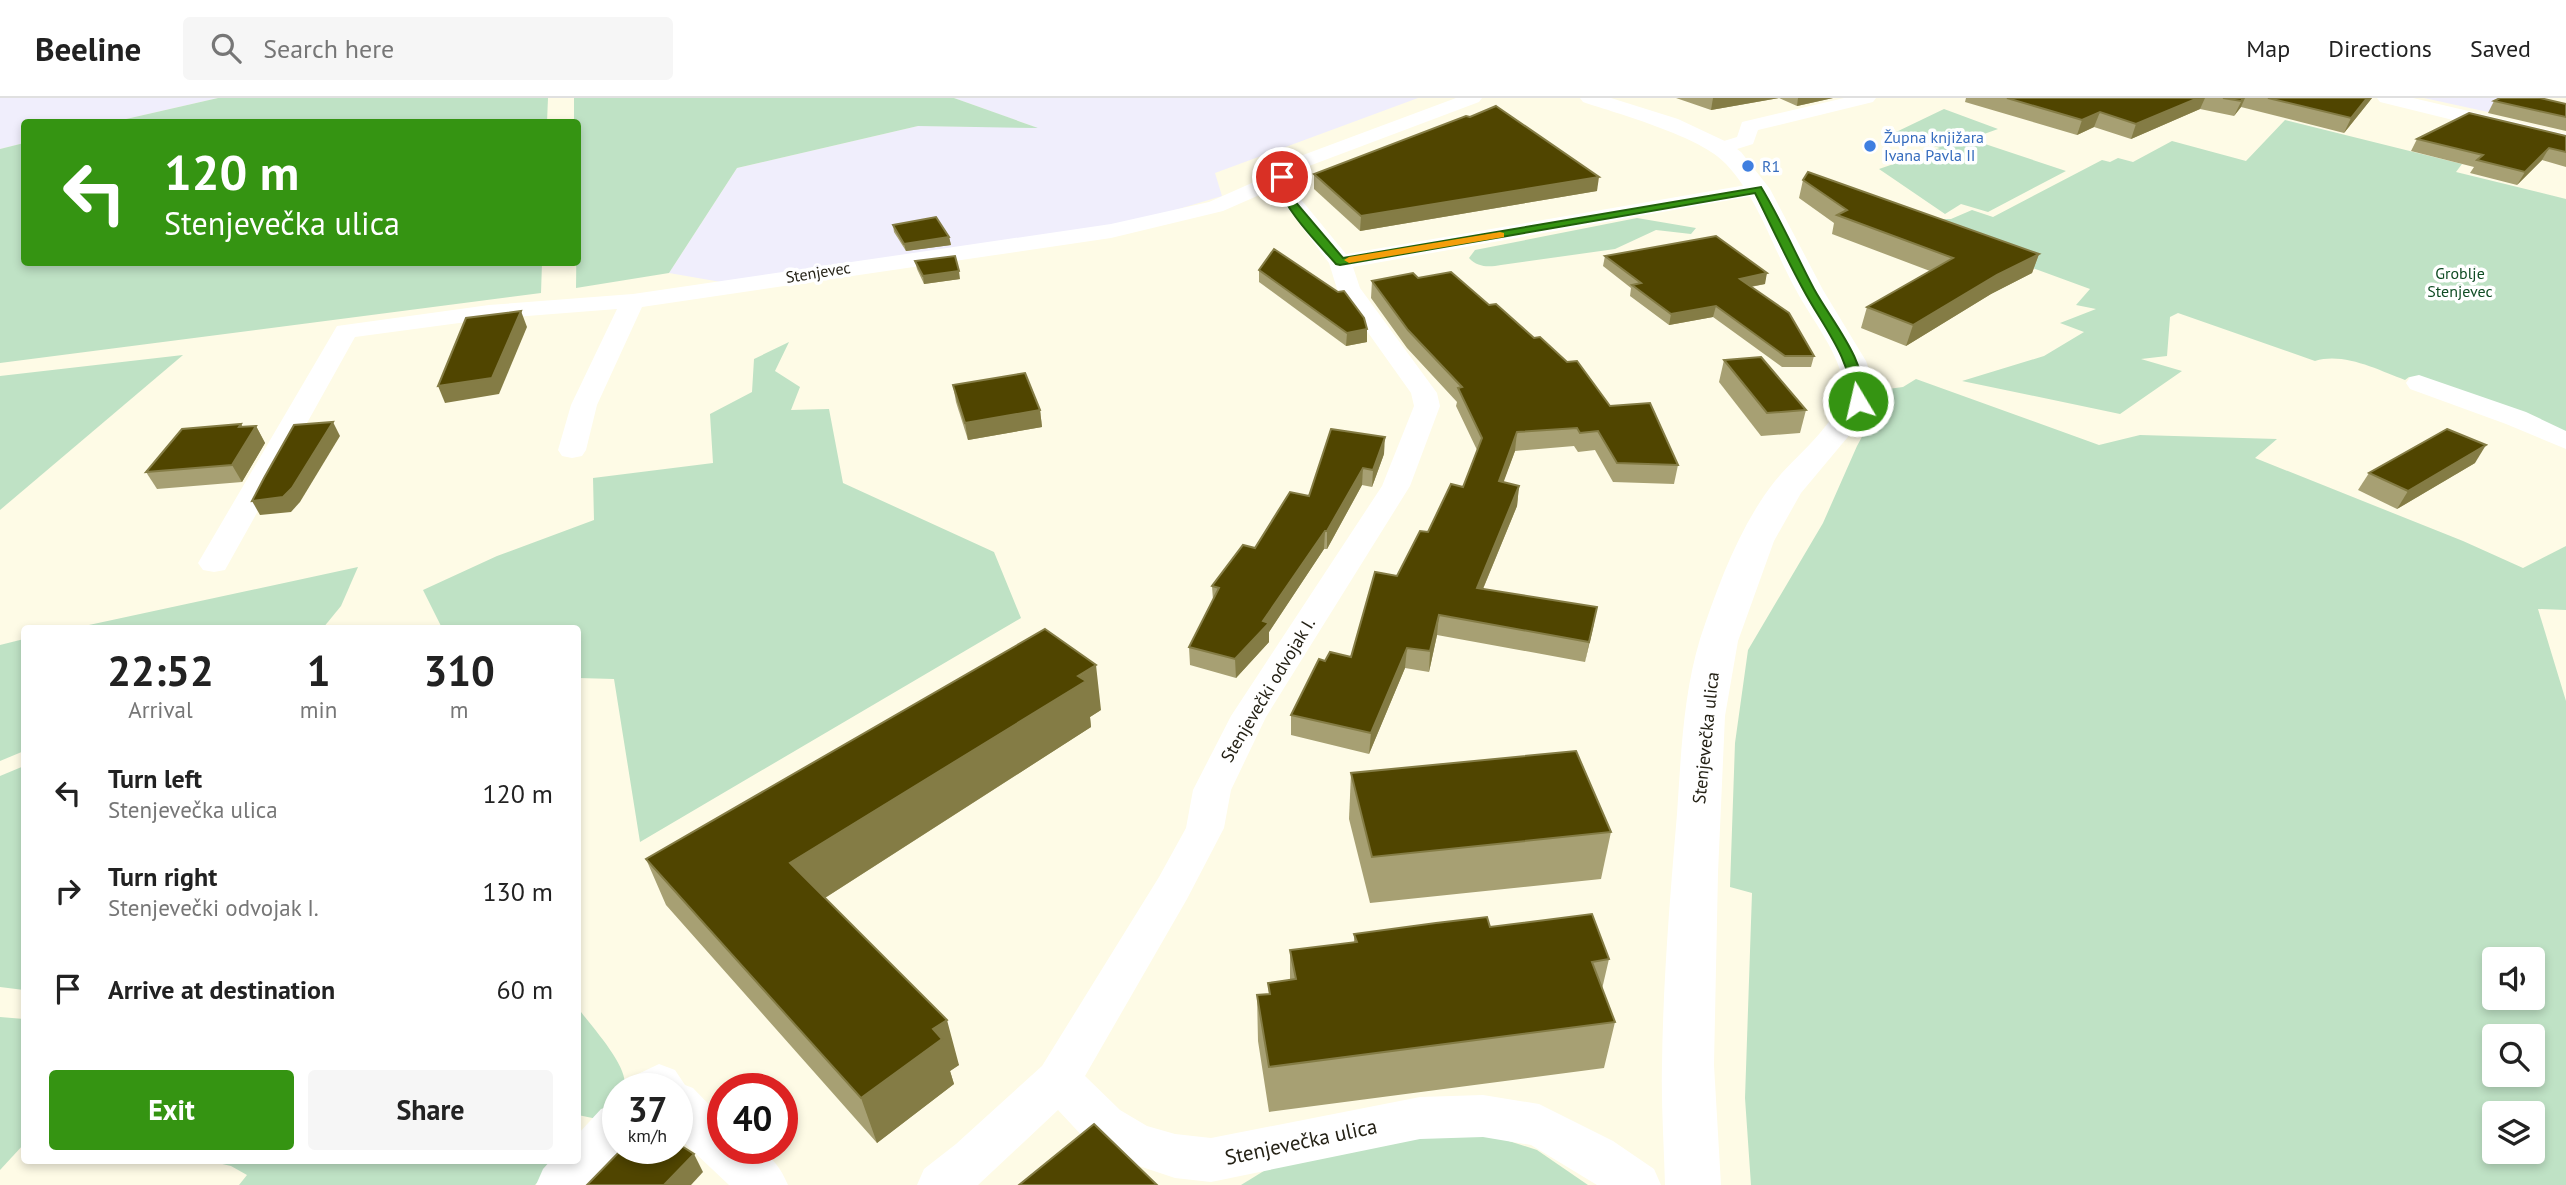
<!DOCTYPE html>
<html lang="en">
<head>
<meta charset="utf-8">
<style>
	body { margin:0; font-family:"PT Sans",sans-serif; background:#f6f6f6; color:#222; height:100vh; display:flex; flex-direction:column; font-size:26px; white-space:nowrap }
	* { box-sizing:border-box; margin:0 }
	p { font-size:23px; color:#767676 }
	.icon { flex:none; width:38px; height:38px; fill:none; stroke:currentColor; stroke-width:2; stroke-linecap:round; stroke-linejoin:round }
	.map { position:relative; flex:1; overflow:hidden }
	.panel { position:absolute; left:21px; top:527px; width:560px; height:539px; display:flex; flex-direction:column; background:#fff; border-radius:7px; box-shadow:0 4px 10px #0003 }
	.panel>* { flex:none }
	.top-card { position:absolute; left:21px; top:21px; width:560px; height:147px; border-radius:7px; box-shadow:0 4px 10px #0003; background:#359412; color:#fff; overflow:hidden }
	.tools { position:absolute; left:2482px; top:849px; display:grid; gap:14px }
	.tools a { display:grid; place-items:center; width:63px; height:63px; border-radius:7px; background:#fff; box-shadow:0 4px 10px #0003; font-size:35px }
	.speed { position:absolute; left:602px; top:975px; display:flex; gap:14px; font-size:35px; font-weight:700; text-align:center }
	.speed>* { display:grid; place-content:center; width:91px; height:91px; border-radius:50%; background:#fff; box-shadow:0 4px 10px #0003; line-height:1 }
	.speed small { font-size:18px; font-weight:400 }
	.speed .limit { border:10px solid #d22; background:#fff; color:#111 }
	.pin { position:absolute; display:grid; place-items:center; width:60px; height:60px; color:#fff; margin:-30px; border:4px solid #fff; border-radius:50%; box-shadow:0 2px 7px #0007 }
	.me { position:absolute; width:77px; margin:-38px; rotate:351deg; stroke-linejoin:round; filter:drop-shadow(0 0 5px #0008) }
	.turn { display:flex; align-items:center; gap:24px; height:147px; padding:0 28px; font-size:32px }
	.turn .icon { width:91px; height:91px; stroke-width:2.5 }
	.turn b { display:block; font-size:49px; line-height:60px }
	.eta { display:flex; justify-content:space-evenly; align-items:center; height:119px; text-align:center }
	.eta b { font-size:42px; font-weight:600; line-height:49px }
	.primary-button { display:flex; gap:14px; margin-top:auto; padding:14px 28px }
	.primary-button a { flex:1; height:80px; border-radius:7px; background:#359412; color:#fff; font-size:28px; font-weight:600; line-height:80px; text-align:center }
	.primary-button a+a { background:#f6f6f6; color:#222 }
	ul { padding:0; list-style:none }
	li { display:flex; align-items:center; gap:21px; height:98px; padding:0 28px }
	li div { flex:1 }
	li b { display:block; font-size:26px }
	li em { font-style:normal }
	header { display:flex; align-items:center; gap:42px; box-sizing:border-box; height:98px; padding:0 35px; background:#fff; border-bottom:2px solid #e0e0e0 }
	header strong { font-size:33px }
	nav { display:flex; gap:38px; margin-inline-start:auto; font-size:24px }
	.search { width:490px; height:63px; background:#f6f6f6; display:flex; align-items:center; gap:18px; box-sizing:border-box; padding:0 24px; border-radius:7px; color:#767676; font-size:26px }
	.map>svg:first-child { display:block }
</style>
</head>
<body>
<header>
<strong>Beeline</strong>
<div class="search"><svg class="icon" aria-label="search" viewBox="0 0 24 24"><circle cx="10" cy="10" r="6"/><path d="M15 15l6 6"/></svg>Search here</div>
<nav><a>Map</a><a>Directions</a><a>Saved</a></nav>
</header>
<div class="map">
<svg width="2566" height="1087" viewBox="0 0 2566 1087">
	<rect width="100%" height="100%" fill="#fefbe6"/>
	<g fill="#f0eefc">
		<path d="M0,0H218L113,24H24V45L0,51Z"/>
		<path d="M954,0H1418L1215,75L1222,98L1122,128L721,184L669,175L737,70L918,28L1035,29Z"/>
		<path d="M2424,0H2511L2488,14Z"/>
	</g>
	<g fill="#bfe2c5" fill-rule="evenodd">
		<path d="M218,0H548L547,24H113Z"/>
		<path d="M574,0H954L1038,30L918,28L737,70L669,175L576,190L578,24H574Z"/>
		<path d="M1944,11L1998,31L1970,41L2066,73L1988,114L1961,106L1945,116L1879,71L1940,50L1894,35Z"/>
		<path d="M2285,22L2462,66L2456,74L2566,101V339L2466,298L2409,279L2405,282C2378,272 2344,254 2315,263L2178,215L2170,219L2167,258L2141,261L2182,273L2120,316L1962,283L2044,258L2084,234L2060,225L2096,211L2076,207L2090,191L1898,121H1951L1972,112L1993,119L2102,62L2110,64L2118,60L2133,64L2172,43L2246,63Z"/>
		<path d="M24,45V164L542,165L541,195L0,265V51Z"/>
		<path d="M1637,120L1696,130L1691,136L1656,132L1615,151L1501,167C1490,169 1478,170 1469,160L1475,152Z"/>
		<path d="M789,244L775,273L800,289L791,312L829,311L843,385L994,454L1021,520L640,744L614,581L578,580V530H442L423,492L497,458L594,422L593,380L713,365L710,316L752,294L754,261Z"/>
		<path d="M183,257L0,412V278Z"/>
		<path d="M1916,281L2099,347L2140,337L2277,341L2255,360L2463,443L2523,470L2566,448V512L2538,511L2566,603V1087H1751L1745,1000L1752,795L1730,789L1735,645L1748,552L1823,425L1857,348L1888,291L1903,289ZM2494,861H2532V900H2494ZM2494,938H2532V976H2494ZM2494,1015H2532V1054H2494Z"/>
		<path d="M358,469L341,508L323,530H75Z"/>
		<path d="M24,541V653L0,663V547Z"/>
		<path d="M24,668V892L0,889V678Z"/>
		<path d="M578,910C590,927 631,970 624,990H618V1003L602,1022L578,1017Z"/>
		<path d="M0,919L24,921V1046L0,1072Z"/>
		<path d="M1487,1036L1537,1052L1588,1087H1241L1282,1062L1415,1039Z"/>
		<path d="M205,1062H558L535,1087H239L247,1077L231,1068Z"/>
	</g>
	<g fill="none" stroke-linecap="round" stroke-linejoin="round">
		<g fill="#fff" fill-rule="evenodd">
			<path d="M1456,0H1482L1479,4L1309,68L1293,78L1294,93L1346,156L1758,85L1765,87L1768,91L1765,95L1758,97L1353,169L1360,190L1437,295L1440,308L1410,388L1266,619L1231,692L1224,730L1187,801L1085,978L1120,1012L1147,1028L1175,1036L1211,1040L1420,999L1483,997L1539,1006L1613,1043L1654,1071L1661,1087H1597L1531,1047L1483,1039L1420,1041L1211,1084L1175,1080L1118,1061L1086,1042L1058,1012L978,1087H917L924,1071L956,1046L1042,968L1159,779L1186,730L1193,692L1231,618L1382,388L1414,308L1411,295L1337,191L1329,165L1273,91L1223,113L1111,140L642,209L597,307L586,352L582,358L572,360L562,358L558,352L571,307L617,211L489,221L355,239L225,472L214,474L203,472L198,465L337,228L489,207L633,196L1111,126L1209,104L1274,75L1295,60Z"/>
			<path d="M1844,0H1876L1873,4L1758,32L1753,46L1721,56L1711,50L1714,46L1737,39L1742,24Z"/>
			<path d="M2419,277L2526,314L2566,333V351L2506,326L2410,291L2406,285L2410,279Z"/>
			<path d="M659,966L675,972L685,987L693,990L723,1021V1050C758,1050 773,1052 788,1087H729L677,1038V990H631L638,976Z"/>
			<path d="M618,1005V1050H626L592,1087H536L543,1071L551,1062H578V1036L601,1011Z"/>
		</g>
		<g fill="#fff" fill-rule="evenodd">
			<path d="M1580,0H1611L1678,21L1729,45L1741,54L1770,91L1823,192L1866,263L1873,283V303L1862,322L1801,395L1774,443L1738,543L1725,618L1718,775L1714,967L1721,1087H1665C1664,1047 1661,1007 1662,967C1663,884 1670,799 1677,716C1681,658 1683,597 1700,541C1718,487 1740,427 1775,383C1796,357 1844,321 1843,288C1842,258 1810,219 1796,192C1773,151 1759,101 1726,66C1702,39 1619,16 1583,4Z"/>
			<path d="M2377,0H2413L2566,36V50L2380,4Z"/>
		</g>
	</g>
	<g fill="#a7a073">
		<path d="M1676,0H1833L1797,8L1779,0L1711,12Z"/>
		<path d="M1966,0H2372L2344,35L2241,9L2234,18L2200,11L2131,41L2094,29L2077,37L1965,4Z"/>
		<path d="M2494,3L2566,6V33L2488,15Z"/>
		<path d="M2566,38V69L2542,62L2517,87L2470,75L2474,69L2411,53L2417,41Z"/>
		<path d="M1314,76L1597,93L1360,133L1314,91Z"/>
		<path d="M1803,82L2039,156L2032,175L1991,196L1906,248L1861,230L1867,209L1930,173L1832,136L1834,125L1799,100Z"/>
		<path d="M893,127L949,139L951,147L906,153L894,134Z"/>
		<path d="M1605,158L1765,186L1751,189L1814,258L1811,269H1782L1713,219L1669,227L1630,198L1631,190L1603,168Z"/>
		<path d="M915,163L960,181L924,186L917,171Z"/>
		<path d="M1259,172L1367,231V244L1346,248L1259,184Z"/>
		<path d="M1418,180L1489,207L1610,308L1678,367L1674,386L1613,384L1595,352L1578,354L1574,348L1515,353L1503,384L1519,388L1517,408L1483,491L1597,509L1585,564L1437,537L1429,574L1405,570L1369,656L1291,637V617L1325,563L1351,559L1397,478L1428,434L1463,389L1477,352L1456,308L1457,304L1407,250L1371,200L1372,183Z"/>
		<path d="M1724,262L1806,312L1800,335L1761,338L1719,284Z"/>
		<path d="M953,287L1040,312L1042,329L968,342L956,304Z"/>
		<path d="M256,328L265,345L242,384L157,391L146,374L243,329Z"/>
		<path d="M1384,356L1372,389L1362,387L1327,451H1324L1269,534V544L1236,580L1190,567L1189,549L1213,502L1212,488L1255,450L1309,398Z"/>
		<path d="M2475,365L2397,411L2358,392L2369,375Z"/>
		<path d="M1101,612L1090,619L1091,629L825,800L959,967L950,973L954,986L877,1045L666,807L646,761Z"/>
		<path d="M1351,675L1611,734L1601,781L1370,805L1349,721Z"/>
		<path d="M1490,829L1609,861L1602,891L1615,924L1604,970L1269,1014L1258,943L1257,897L1269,896L1268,885L1290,882V852L1354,845V836Z"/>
	</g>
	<g fill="#847c45">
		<path d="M1713,0H1779L1711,12Z"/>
		<path d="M1798,0H1833L1797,8Z"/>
		<path d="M2198,0H2205L2200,11L2131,41L2136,26Z"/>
		<path d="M2243,0H2245L2241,9L2234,18Z"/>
		<path d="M2367,0H2372L2344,35L2351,20Z"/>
		<path d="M2100,14L2094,29L2077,37L2082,22Z"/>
		<path d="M2549,50L2542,62L2517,87L2525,74Z"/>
		<path d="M1599,79L1597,93L1360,133L1361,118Z"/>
		<path d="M949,139L951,147L906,153L904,146Z"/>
		<path d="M2039,156L2032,175L1991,196L1906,248L1913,227L1997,177Z"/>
		<path d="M959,173L960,181L924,186L923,178Z"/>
		<path d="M1767,175L1765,186L1737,191L1740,181Z"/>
		<path d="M1716,208L1713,219L1669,227L1671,216Z"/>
		<path d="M521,213L527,229L499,296L445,305L438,288Z"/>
		<path d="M1367,231V244L1346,248L1347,235Z"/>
		<path d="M1040,312L1042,329L968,342L965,325Z"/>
		<path d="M333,324L340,338L300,404L291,414L260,417L252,403Z"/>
		<path d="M241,326L249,340L256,328L265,345L242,384L232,367L239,329Z"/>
		<path d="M1517,334L1515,353L1497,402L1499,383Z"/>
		<path d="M1385,339L1384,356L1372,389L1373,372Z"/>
		<path d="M2486,347L2475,365L2397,411L2408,393Z"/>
		<path d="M1363,370L1362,387L1327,451V433Z"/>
		<path d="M1519,388L1517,408L1475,510L1477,490Z"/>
		<path d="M1325,433L1324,451L1269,534V544L1236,580L1235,561L1263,523Z"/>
		<path d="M1597,509L1593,530L1585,564L1589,544Z"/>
		<path d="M1439,517L1437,537L1429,574L1430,553Z"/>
		<path d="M1407,550L1405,570L1369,656L1371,635Z"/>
		<path d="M1096,567L1101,612L1090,619L1091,629L806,812L790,765Z"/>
		<path d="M947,922L959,967L950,973L954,986L877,1045L861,1000L933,931Z"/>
		<path d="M694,1056L703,1074L691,1087H664Z"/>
	</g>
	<g fill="#504500" stroke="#847c45" stroke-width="2">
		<path d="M2007,0H2198L2136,26L2100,14L2082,22Z"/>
		<path d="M2223,0H2243L2241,3Z"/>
		<path d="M2268,0H2367L2351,20Z"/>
		<path d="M2500,0H2540L2566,6V19L2494,3Z"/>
		<path d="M1496,8L1599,79L1361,118L1314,76L1466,18L1470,19Z"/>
		<path d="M2469,15L2566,38V54L2549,50L2525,74L2477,62L2483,57L2417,41Z"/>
		<path d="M1808,74L2039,156L1997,177L1913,227L1867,209L1953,160L1837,117L1847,112L1803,82Z"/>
		<path d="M936,119L949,139L904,146L893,127Z"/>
		<path d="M1716,138L1767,175L1740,181L1789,215L1814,258H1785L1716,208L1671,216L1632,187L1641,185L1605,158Z"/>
		<path d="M1274,151L1338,194L1344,193L1364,220L1367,231L1347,235L1259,172Z"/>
		<path d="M955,158L959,173L923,178L915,163Z"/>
		<path d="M1451,174L1489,207L1496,206L1534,240L1540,239L1567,264L1577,263L1610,308L1650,305L1678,367L1617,365L1598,333L1580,335L1577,330L1517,334L1499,383L1519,388L1477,490L1597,509L1589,544L1439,517L1430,553L1407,550L1371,635L1291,617L1319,561L1325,563L1330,554L1351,559L1375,474L1397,478L1420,433L1428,434L1451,386L1463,389L1482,340L1458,290L1462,289L1408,232L1372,183L1413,175L1418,180Z"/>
		<path d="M521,213L492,280L438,288L466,220Z"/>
		<path d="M1761,259L1806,312L1767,315L1724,262Z"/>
		<path d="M1025,275L1040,312L965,325L953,287Z"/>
		<path d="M333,324L292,390L283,399L252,403L264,380L294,327Z"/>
		<path d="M241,326L239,329L256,328L232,367L146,374L182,331Z"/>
		<path d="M1331,331L1385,339L1373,372L1363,370L1327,433H1325L1263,523L1269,525L1235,561L1189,549L1219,490L1212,488L1243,447L1255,450L1290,394L1309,398Z"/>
		<path d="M2447,331L2486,347L2408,393L2369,375Z"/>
		<path d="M1045,531L1096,567L1078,578L1086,583L790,765L947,922L933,931L942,941L861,1000L646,761Z"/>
		<path d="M1576,653L1611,734L1372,759L1351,675Z"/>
		<path d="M1592,816L1609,861L1592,864L1615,924L1269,969L1257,897L1270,896L1268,885L1296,881L1290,852L1357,844L1354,836L1436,825L1487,819L1490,829Z"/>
		<path d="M1094,1026L1157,1087H1019Z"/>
		<path d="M677,1045L694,1056L664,1087H587L623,1050H677Z"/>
	</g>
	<path fill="#359412" stroke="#22600c" stroke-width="2" d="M1279,77H1285L1289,94L1298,107L1343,160L1761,89C1781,122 1796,157 1814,191C1834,227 1865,260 1865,303L1858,307L1852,303C1852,261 1822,227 1803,191C1786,160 1771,127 1755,95L1340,167L1336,166C1319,146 1274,103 1279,77Z"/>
	<path fill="#f59e0b" d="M1500,134L1504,135V139L1349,165L1344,162L1349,159Z"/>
	<g fill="#3f7fe0" stroke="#fff" stroke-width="2.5">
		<circle cx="1870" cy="48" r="7"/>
		<circle cx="1748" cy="68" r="7"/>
	</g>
	<g text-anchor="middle" stroke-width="7" stroke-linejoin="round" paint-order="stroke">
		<g font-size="16" fill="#366cbe" stroke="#fff" text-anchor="start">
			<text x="1884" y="45">Župna knjižara<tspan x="1884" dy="18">Ivana Pavla II</tspan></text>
			<text x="1762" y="74">R1</text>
		</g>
		<g font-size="16" fill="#242115" stroke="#fff">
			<text transform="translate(818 174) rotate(-9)" y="6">Stenjevec</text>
		</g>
		<g font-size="16" fill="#104c24" stroke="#fff">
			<text x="2460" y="181">Groblje<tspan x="2460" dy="18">Stenjevec</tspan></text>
		</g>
		<g font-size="18" fill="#242115" stroke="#fff">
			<text transform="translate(1268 592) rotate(-59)" y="6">Stenjevečki odvojak I.</text>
			<text transform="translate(1706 640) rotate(-84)" y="6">Stenjevečka ulica</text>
		</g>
		<g font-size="21" fill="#242115" stroke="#fff">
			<text transform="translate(1301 1044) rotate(-12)" y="7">Stenjevečka ulica</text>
		</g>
	</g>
</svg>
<div class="tools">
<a><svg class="icon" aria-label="sound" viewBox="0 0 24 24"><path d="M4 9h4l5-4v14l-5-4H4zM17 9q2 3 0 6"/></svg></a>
<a><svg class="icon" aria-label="search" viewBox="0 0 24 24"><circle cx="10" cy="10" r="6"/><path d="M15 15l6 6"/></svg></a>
<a><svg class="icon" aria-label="layers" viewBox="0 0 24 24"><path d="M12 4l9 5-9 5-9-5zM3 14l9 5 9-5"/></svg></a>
</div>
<div class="speed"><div>37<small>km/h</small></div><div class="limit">40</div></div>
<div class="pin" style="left:1282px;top:79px;background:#d93025"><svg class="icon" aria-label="arrive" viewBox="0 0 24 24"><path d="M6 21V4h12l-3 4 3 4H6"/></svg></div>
<svg class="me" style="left:1858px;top:303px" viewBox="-20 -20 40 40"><circle r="17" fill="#359412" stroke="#fff" stroke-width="3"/><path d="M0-11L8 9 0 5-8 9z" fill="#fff"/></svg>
<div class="top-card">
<div class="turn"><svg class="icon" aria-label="left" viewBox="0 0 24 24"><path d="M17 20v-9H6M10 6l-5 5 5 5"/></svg><div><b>120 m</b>Stenjevečka ulica</div></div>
</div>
<section class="panel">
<div class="eta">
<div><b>22:52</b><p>Arrival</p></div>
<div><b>1</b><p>min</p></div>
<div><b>310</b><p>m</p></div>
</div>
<ul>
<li><svg class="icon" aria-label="left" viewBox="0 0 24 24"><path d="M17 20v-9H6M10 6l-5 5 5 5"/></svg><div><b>Turn left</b><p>Stenjevečka ulica</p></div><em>120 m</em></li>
<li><svg class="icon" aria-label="right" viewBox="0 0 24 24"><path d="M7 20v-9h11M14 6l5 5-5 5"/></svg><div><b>Turn right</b><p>Stenjevečki odvojak I.</p></div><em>130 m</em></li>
<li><svg class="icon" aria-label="arrive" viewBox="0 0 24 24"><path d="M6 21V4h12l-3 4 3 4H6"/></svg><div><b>Arrive at destination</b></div><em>60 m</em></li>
</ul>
<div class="primary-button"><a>Exit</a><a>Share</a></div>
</section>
</div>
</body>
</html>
